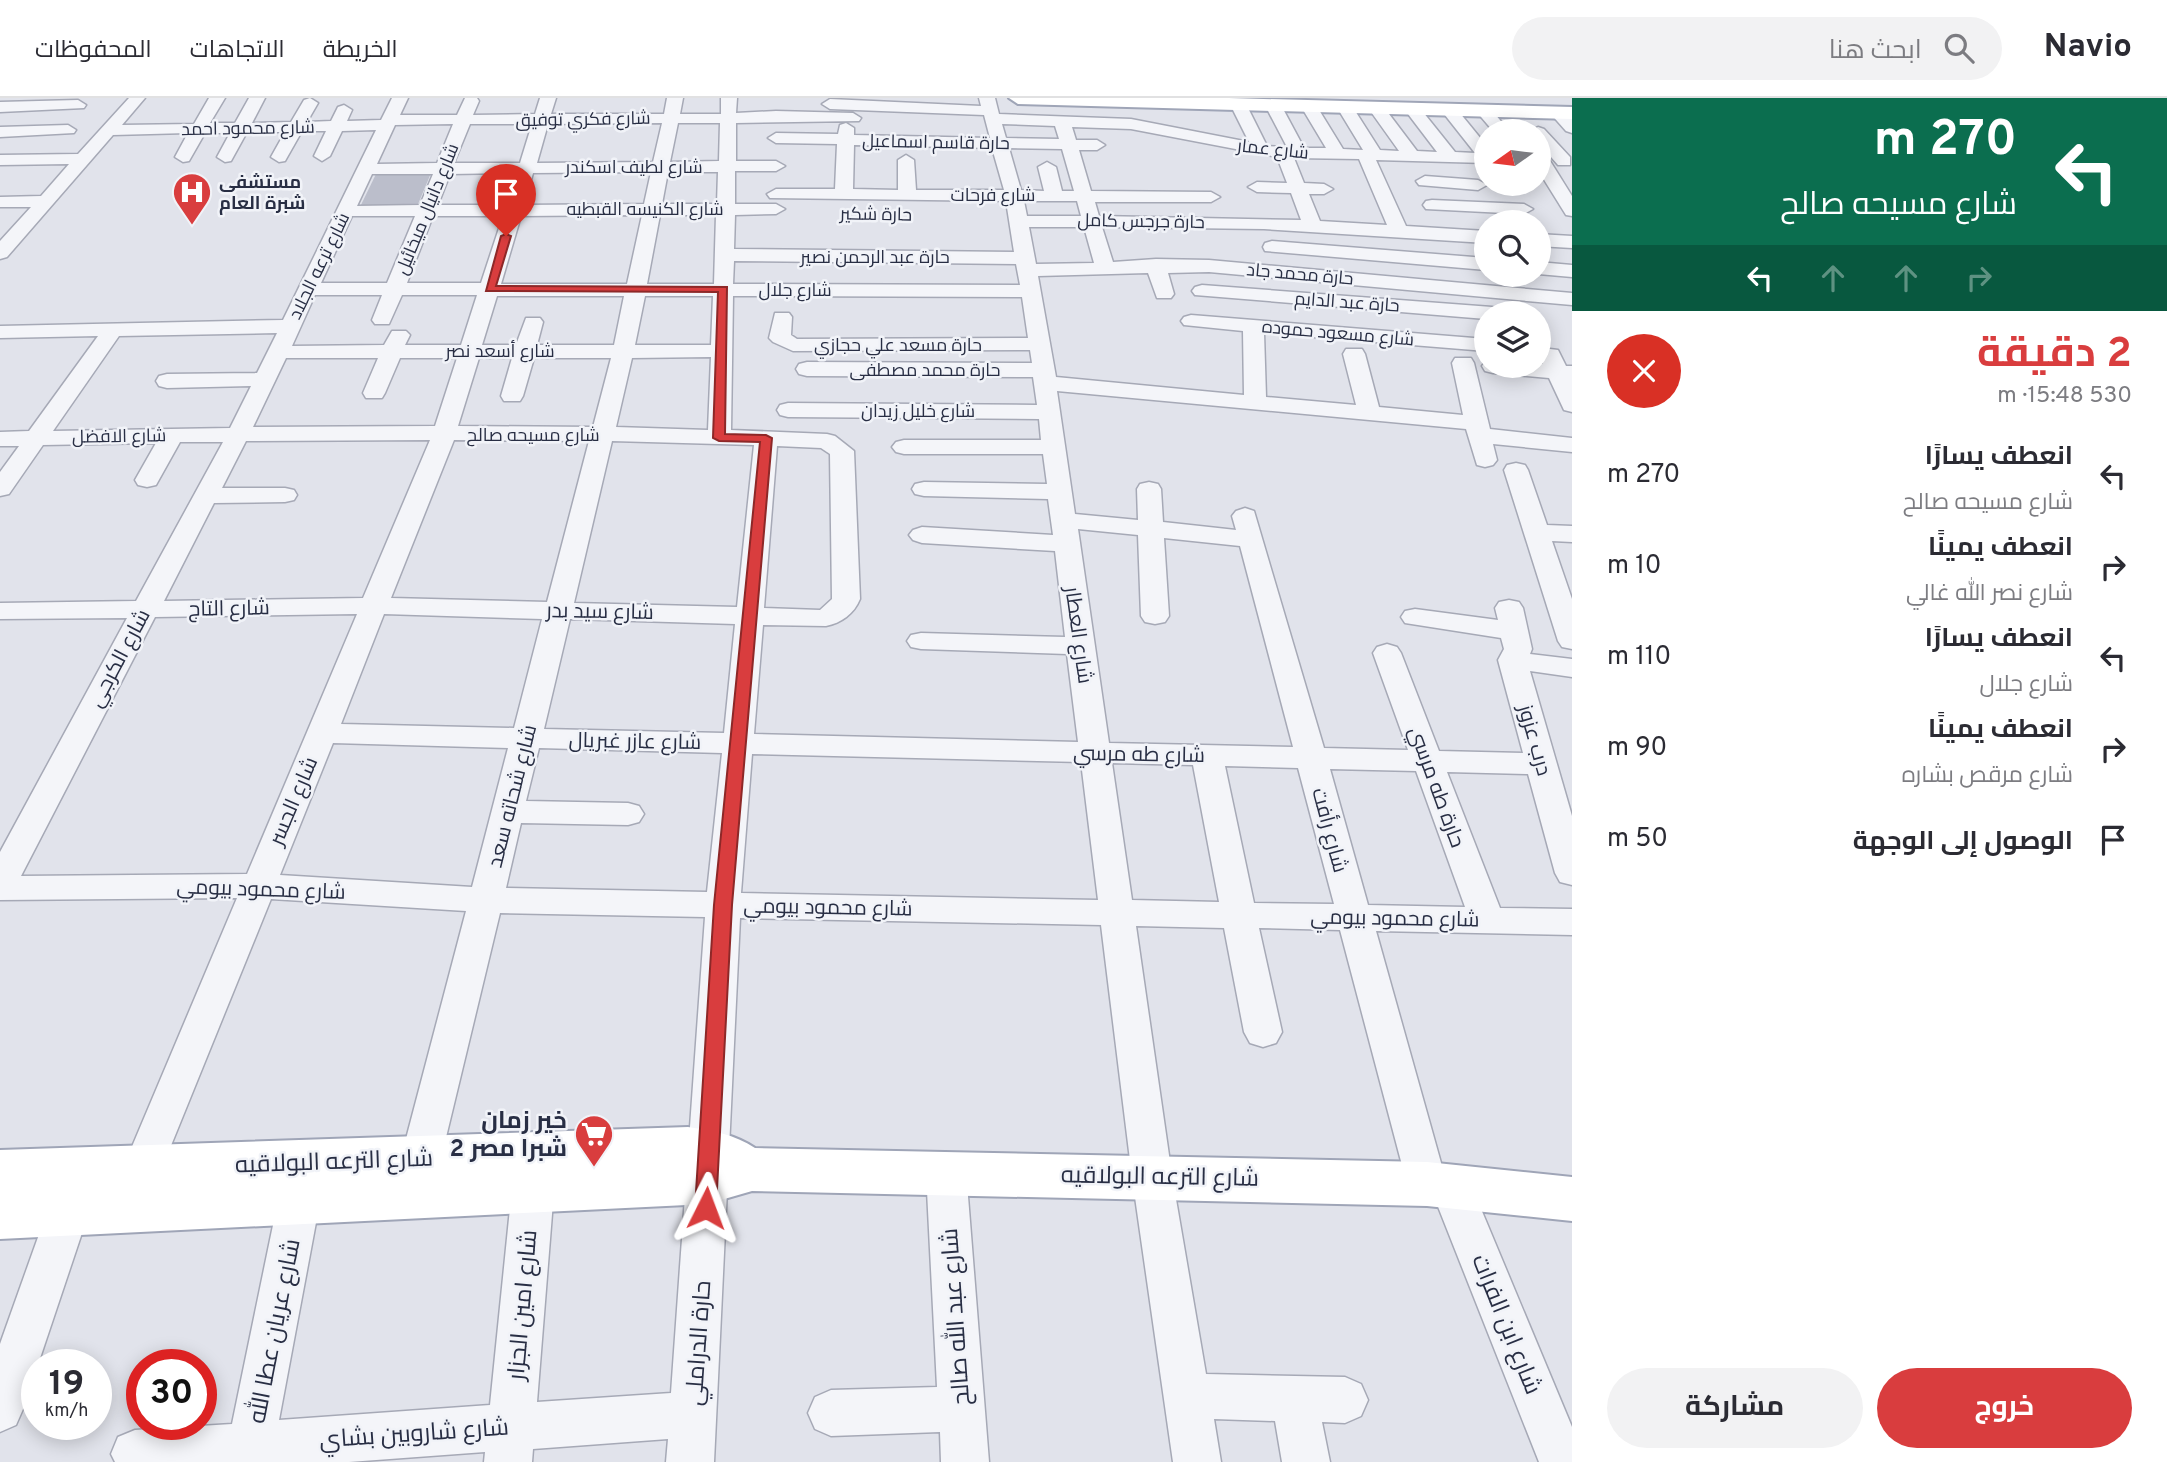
<!DOCTYPE html>
<html lang="ar">
<head>
<meta charset="utf-8">
<style>
	body { margin:0; font-family:Overpass,Cairo,sans-serif; background:#f2f2f3; color:#2b2b33; direction:rtl; height:100vh; display:flex; flex-direction:column; font-size:26px; white-space:nowrap }
	* { box-sizing:border-box; margin:0 }
	p { font-size:23px; color:#7c7c81 }
	.icon { flex:none; width:38px; height:38px; fill:none; stroke:currentColor; stroke-width:2; stroke-linecap:round; stroke-linejoin:round }
	.map { position:relative; flex:1; overflow:hidden; direction:ltr }
	.panel { display:flex; flex-direction:column; background:#fff; width:595px }
	.panel>* { flex:none }
	.guide { background:#0b6e4f; color:#fff; overflow:hidden }
	.needle { width:46px; rotate:256deg }
	.fabs { position:absolute; left:1474px; top:21px; display:grid; gap:14px }
	.fabs a { display:grid; place-items:center; width:77px; height:77px; border-radius:50%; background:#fff; box-shadow:0 4px 18px #0003; font-size:35px }
	.speed { position:absolute; left:21px; top:1251px; display:flex; gap:14px; font-size:35px; font-weight:700; text-align:center }
	.speed>* { display:grid; place-content:center; width:91px; height:91px; border-radius:50%; background:#fff; box-shadow:0 4px 18px #0003; line-height:1 }
	.speed small { font-size:18px; font-weight:400 }
	.speed .limit { border:10px solid #d22; background:#fff; color:#111 }
	.pin { position:absolute; display:grid; place-items:center; width:60px; height:60px; color:#fff; margin:-72px -30px; border-radius:50% 50% 50% 0; rotate:-45deg; box-shadow:0 0 7px #0007 }
	.pin .icon { rotate:45deg }
	.me { position:absolute; width:77px; margin:-38px; rotate:3deg; stroke-linejoin:round; filter:drop-shadow(0 0 5px #0008) }
	.turn { display:flex; align-items:center; gap:24px; height:147px; padding:0 35px; font-size:32px }
	.turn .icon { width:91px; height:91px; stroke-width:2.5 }
	.turn b { display:block; font-size:49px; line-height:60px }
	.lanes { display:flex; align-items:center; height:66px; padding:0 35px; background:#0003; justify-content:center; gap:35px; direction:ltr }
	.lanes .off { opacity:.35 }
	.round { display:grid; place-items:center; flex:none; width:74px; height:74px; border-radius:37px; background:#f2f2f3 }
	.headline { display:flex; align-items:center; justify-content:space-between; height:119px; padding:0 35px }
	h1 { font-size:42px; font-weight:700; line-height:52px; color:#d93d3e }
	.action { display:flex; gap:14px; margin-top:auto; padding:14px 35px }
	.action a { flex:1; height:80px; border-radius:42px; background:#d93d3e; color:#fff; font-size:28px; font-weight:700; line-height:80px; text-align:center }
	.action a+a { background:#f2f2f3; color:#2b2b33 }
	ul { padding:0; list-style:none }
	li { display:flex; align-items:center; gap:21px; height:91px; padding:0 35px }
	li div { flex:1 }
	li b { display:block; font-size:26px }
	li em { font-style:normal }
	header { display:flex; align-items:center; gap:42px; box-sizing:border-box; height:98px; padding:0 35px; background:#fff; border-bottom:2px solid #e1e1e2 }
	header strong { font-size:33px }
	nav { display:flex; gap:38px; margin-inline-start:auto; font-size:24px }
	.search { width:490px; height:63px; background:#f2f2f3; display:flex; align-items:center; gap:18px; box-sizing:border-box; padding:0 24px; border-radius:38px; color:#7c7c81; font-size:26px }
	main { display:flex; flex:1; min-height:0 }
	.map>svg:first-child { display:block }
</style>
</head>
<body>
<header>
<strong>Navio</strong>
<div class="search"><svg class="icon" aria-label="search" viewBox="0 0 24 24"><circle cx="10" cy="10" r="6"/><path d="M15 15l6 6"/></svg>ابحث هنا</div>
<nav><a>الخريطة</a><a>الاتجاهات</a><a>المحفوظات</a></nav>
</header>
<main>
<section class="panel">
<div class="guide">
<div class="turn"><svg class="icon" aria-label="left" viewBox="0 0 24 24"><path d="M17 20v-9H6M10 6l-5 5 5 5"/></svg><div><b>270 m</b>شارع مسيحه صالح</div></div>
<div class="lanes"><svg class="icon" aria-label="left" viewBox="0 0 24 24"><path d="M17 20v-9H6M10 6l-5 5 5 5"/></svg><svg class="icon off" aria-label="ahead" viewBox="0 0 24 24"><path d="M12 20V5M6 11l6-6 6 6"/></svg><svg class="icon off" aria-label="ahead" viewBox="0 0 24 24"><path d="M12 20V5M6 11l6-6 6 6"/></svg><svg class="icon off" aria-label="right" viewBox="0 0 24 24"><path d="M7 20v-9h11M14 6l5 5-5 5"/></svg></div>
</div>
<div class="headline"><div><h1>2 دقيقة</h1><p>530 m · 15:48</p></div><a class="round" style="background:#d93025;color:#fff"><svg class="icon" aria-label="close" viewBox="0 0 24 24"><path d="M6 6l12 12M18 6L6 18"/></svg></a></div>
<ul>
<li><svg class="icon" aria-label="left" viewBox="0 0 24 24"><path d="M17 20v-9H6M10 6l-5 5 5 5"/></svg><div><b>انعطف يسارًا</b><p>شارع مسيحه صالح</p></div><em>270 m</em></li>
<li><svg class="icon" aria-label="right" viewBox="0 0 24 24"><path d="M7 20v-9h11M14 6l5 5-5 5"/></svg><div><b>انعطف يمينًا</b><p>شارع نصر الله غالي</p></div><em>10 m</em></li>
<li><svg class="icon" aria-label="left" viewBox="0 0 24 24"><path d="M17 20v-9H6M10 6l-5 5 5 5"/></svg><div><b>انعطف يسارًا</b><p>شارع جلال</p></div><em>110 m</em></li>
<li><svg class="icon" aria-label="right" viewBox="0 0 24 24"><path d="M7 20v-9h11M14 6l5 5-5 5"/></svg><div><b>انعطف يمينًا</b><p>شارع مرقص بشاره</p></div><em>90 m</em></li>
<li><svg class="icon" aria-label="arrive" viewBox="0 0 24 24"><path d="M6 21V4h12l-3 4 3 4H6"/></svg><div><b>الوصول إلى الوجهة</b></div><em>50 m</em></li>
</ul>
<div class="action"><a>خروج</a><a>مشاركة</a></div>
</section>
<div class="map">
<svg width="1572" height="1364" viewBox="0 0 1572 1364">
	<rect width="100%" height="100%" fill="#e1e3eb"/>
	<path fill="#bbbecb" d="M431,75L416,111H359L376,76Z"/>
	<g fill="none" stroke-linecap="round" stroke-linejoin="round">
		<g stroke="#a6a9b6" stroke-width="3">
			<g id="street">
				<path d="M129,0H145L122,27L194,26L209,0H225L210,25H235L249,0H265L252,25L291,24L304,2L310,0L318,5L307,24L331,23L338,9L344,7L352,12L347,23L381,22L392,0H408L400,17H457L465,0H477L479,3L473,17L535,16L540,0H556L551,16H664L667,0H683L680,16H721V0H737L736,15L776,13L853,15L861,20L859,23L736,25V63H776L785,68L776,73H735V106H776L785,111L776,116L735,117L734,151L1014,154L1006,103L770,100L767,96L776,91H835L837,46L776,45L768,40L776,35L838,36L840,27L846,25L854,30V37L990,40L984,17L830,11L822,6L830,1L981,8L979,0H995L999,16L1131,21L1249,44L1231,8L1239,3L1247,8L1267,48L1287,49L1266,9L1274,4L1282,9L1304,50H1326L1302,10L1310,5L1316,7L1343,51L1363,52L1338,11L1346,6L1352,8L1380,52L1399,53L1369,11L1377,6L1383,8L1417,53L1437,54L1405,12L1413,7L1419,9L1455,54L1475,55L1441,12L1443,9H1455L1486,47V65L1376,62L1406,128L1486,133V145L1264,131L1102,129L1113,164L1156,161L1209,162L1572,195V207L1209,174L1168,175L1174,196L1171,200H1157L1148,175L1038,178L1056,279L1244,297L1243,233L1184,227L1181,223L1184,219L1191,217L1486,241V253L1264,235L1266,299L1356,307L1343,256L1346,251H1362L1365,256L1379,309L1463,317L1452,265L1455,260H1471L1474,265L1490,331L1572,340V354L1493,346L1497,362L1493,367L1485,369L1477,367L1466,331L1057,293L1075,416L1138,422L1137,391L1140,386L1149,384L1158,386L1161,391L1163,424L1236,432L1232,418L1236,413L1245,410L1254,413L1324,650L1408,652L1373,555L1377,549L1387,546L1397,549L1401,555L1439,653L1523,655L1498,562L1504,551L1501,540L1405,525L1401,519L1405,513L1415,511L1498,522L1495,510L1499,504L1509,502L1519,504L1523,510L1532,551L1530,556L1572,561V579L1530,573L1572,718V787L1560,784L1555,775L1528,676L1447,674L1500,810L1572,811V837L1376,833L1443,1072L1450,1069L1465,1074L1471,1087L1572,1329V1364H1539L1435,1101L1427,1104L1413,1099L1407,1086L1340,832L1259,830L1282,934L1276,945L1263,949L1250,945L1244,934L1224,830L1136,828L1172,1078L1206,1276L1345,1279L1361,1286L1368,1302L1361,1318L1345,1325L1322,1324L1330,1364H1282L1275,1323L1214,1321L1221,1364H1173L1132,1078L1101,827L740,820L714,1364H666L668,1341L533,1351L532,1364H484L485,1354L349,1364H115L111,1356L118,1339L135,1332L232,1326L278,1103L284,1090L299,1085L314,1090L320,1103L279,1322L490,1307L512,1091L518,1078L533,1073L548,1078L554,1091L537,1304L671,1295L705,819L500,815L441,1060L435,1072L421,1077L407,1072L401,1060L466,813L271,801L157,1082L143,1088L129,1082L123,1070L237,800L0,802V754L127,520L0,521V505L136,503L223,344H180L156,387L147,389L138,387L135,382L156,345L43,347L9,396L0,398V374L19,348H0V334L29,333L98,238L0,240V228L283,222L376,32L342,33L330,58L322,63L314,58L326,33H302L285,63L279,64L271,59L285,34H247L231,63L225,64L217,59L230,35H205L189,63L183,64L175,59L188,35L113,37L7,159L0,161V143L31,109H0V99L41,98L69,66L0,67V57L78,56ZM662,25L653,64L537,65L548,26ZM678,25H720L719,63L670,64ZM453,26L437,65L377,66L395,27ZM470,26H532L520,65H454ZM1002,26L1055,28L1059,41L1006,40ZM1072,29L1131,31L1277,59L1287,85L1257,84L1248,89L1257,94L1291,95L1301,122L1099,118L1095,104H1211L1220,99L1211,94L1091,93L1079,52H1097L1105,47L1097,42H1076ZM854,47L992,50L1004,92H916L914,62L906,57L898,62V92L853,91ZM1009,50L1062,51L1074,93H1062L1056,69L1047,64L1038,69L1044,93L1021,92ZM1294,60L1359,61L1387,127L1320,123L1309,96H1324L1333,91L1324,86L1304,85ZM651,74L644,106L524,107L533,75ZM668,74H718L717,106H662ZM516,75L506,107H438L450,76ZM372,76H433L420,107L357,108ZM1024,103H1077L1081,118H1027ZM642,117L627,186H501L521,118ZM660,117H716L714,186H647ZM352,118H415L387,185H321ZM433,118H503L481,185H407ZM1029,129H1084L1094,165L1036,166ZM734,163L1016,166L1020,187L733,186ZM315,197H382L372,222L375,226H389L402,197H477L461,247H405L410,237L406,233H392L384,247L292,248ZM497,198H624L614,247H537L543,224L540,220H526L516,247H482ZM645,198H713L711,247H635ZM733,198L1022,199L1028,240L797,241L791,237L792,219L789,215H775L769,240L773,244L793,253L1030,252L1032,265L807,264L799,266L796,271L799,276L807,278L1033,279L1037,307L788,305L780,307L777,312L780,317L788,319L1039,321L1041,342H904L896,344L892,349L896,354L904,356H1043L1047,386L924,384L915,386L912,391L915,396L924,398L1048,401L1053,437L922,429L913,432L909,437L913,442L922,445L1055,453L1065,539L921,535L911,537L907,543L911,549L921,551L1067,556L1078,644L754,636L763,527L826,528C841,525 854,516 860,501L854,353L835,338L827,336L731,332ZM277,235L257,275L167,276L159,278L156,283L159,288L167,290L251,288L230,330L53,333L119,238ZM711,259L708,332L616,329L632,260ZM286,260H378L363,295L366,300H382L385,295L400,260H457L435,328L253,329ZM479,260H512L501,298L504,303H520L523,298L534,260H611L593,329L458,328ZM430,342L363,500L164,503L214,405L285,404L294,402L297,397L294,392L285,390H222L246,343ZM454,342L589,343L547,504L391,500ZM612,343L754,347L737,509L574,505ZM777,348L821,350L830,356L832,501L820,512L764,510ZM1078,431L1138,437L1141,518L1145,524L1155,526L1165,524L1169,518L1164,440L1240,448L1293,649L1109,645ZM357,516L247,776L21,778L155,519ZM384,516L542,521L514,630L341,626ZM570,521L735,526L724,635L544,631ZM333,645L508,650L472,789L280,777ZM539,650L722,655L707,794L506,790L521,725L628,727L639,724L644,716L639,708L628,705L526,703ZM752,656L1081,664L1098,802L741,795ZM1112,665L1193,667L1219,804L1132,802ZM1225,668L1298,670L1334,806L1254,805ZM1330,671L1416,673L1465,809L1368,807Z"/>
				<path d="M78,2L86,7L84,10L0,14V4Z"/>
				<path d="M1484,8L1490,10L1509,33H1493L1476,13Z"/>
				<path d="M1558,10L1564,12L1572,21V35L1566,33L1550,15Z"/>
				<path d="M68,27L76,32L74,35L0,39V29Z"/>
				<path d="M1538,29L1544,31L1570,59V67H1558L1538,44V33H1530Z"/>
				<path d="M1538,58H1547L1572,98V118L1566,117L1538,72Z"/>
				<path d="M1425,78L1478,82L1487,87L1478,92L1419,87L1416,83Z"/>
				<path d="M1432,102L1524,106L1533,111L1524,116L1426,111L1423,107L1426,103Z"/>
				<path d="M1538,136L1572,138V150L1538,148Z"/>
				<path d="M1272,143L1486,160V172L1265,153L1263,149L1265,145Z"/>
				<path d="M1538,164L1572,167V179L1538,176Z"/>
				<path d="M1202,187L1492,209L1499,211L1502,215H1486V221L1195,197L1192,193L1195,189Z"/>
				<path d="M1550,251L1558,252L1566,268H1572V314L1564,312L1549,280L1493,275L1485,273L1482,268L1486,263V268H1538V265L1543,266L1539,257L1542,252Z"/>
				<path d="M1516,365L1525,367L1528,372L1547,427L1572,428V444L1552,443L1572,501V551L1562,549L1558,543L1504,372L1507,367Z"/>
				<path d="M946,1055L960,1061L966,1073L989,1364H941L940,1334L831,1338L815,1331L808,1315L815,1299L831,1292L937,1289L926,1073L932,1061Z"/>
				<path d="M68,1096L83,1101L89,1114L23,1311L16,1327L0,1334V1246L47,1114L53,1101Z"/>
			</g>
		</g>
		<g stroke="#9fa5b7" stroke-width="4">
			<g id="primary">
				<path d="M1009,0H1229L1572,9V21L1018,6Z"/>
				<path d="M688,1029C713,1033 734,1036 755,1050L1427,1064L1572,1079V1123L1427,1108L752,1093L707,1106L0,1141V1052Z"/>
			</g>
		</g>
		<use href="#street" fill="#f4f5f9" fill-rule="evenodd"/>
		<use href="#primary" fill="#fff" fill-rule="evenodd"/>
	</g>
	<path fill="#d93d3e" stroke="#8d2828" stroke-width="2" d="M506,136L511,138L496,188L727,189L725,336L766,337L772,340L732,807L716,1110L713,1116L706,1119L699,1116L695,1110L714,807L760,344L719,343L713,340L718,194L486,193L501,138Z"/>
	<defs>
		<g id="hospital-pin" transform="scale(2.0125)"><path d="M0 17L-7.5 6A9.5 9.5 0 1 1 7.5 6Z" fill="#d93d3e" stroke="#f1f3f8"/><path d="M-5-5h3v3.5h4V-5h3V5h-3V1.5h-4V5h-3Z" fill="#fff"/></g>
		<g id="supermarket-pin" transform="scale(2.0125)"><path d="M0 17L-7.5 6A9.5 9.5 0 1 1 7.5 6Z" fill="#d93d3e" stroke="#f1f3f8"/><path d="M-6-5.5h2.5l.6 2H6L4.5 2H-2.5L-4.4-4H-6ZM-1.5 3.2a1.3 1.3 0 1 0 .1 0ZM3 3.2a1.3 1.3 0 1 0 .1 0Z" fill="#fff"/></g>
	</defs>
	<g fill-rule="evenodd">
		<use href="#hospital-pin" x="192" y="94"/>
		<use href="#supermarket-pin" x="594" y="1036"/>
	</g>
	<g text-anchor="middle" stroke-width="5" stroke-linejoin="round" paint-order="stroke">
		<g font-size="18" fill="#282e44" stroke="#f1f3f8">
			<text transform="translate(583 21) rotate(-1)" y="6">شارع فكري توفيق</text>
			<text transform="translate(248 30) rotate(-1)" y="6">شارع محمود احمد</text>
			<text transform="translate(936 44) rotate(1)" y="6">حارة قاسم اسماعيل</text>
			<text transform="translate(1273 51) rotate(6)" y="6">شارع عمار</text>
			<text x="634" y="75">شارع لطيف اسكندر</text>
			<text x="993" y="103">شارع فرحات</text>
			<text transform="translate(427 111) rotate(-68)" y="6">شارع دانيال ميخائيل</text>
			<text x="645" y="117">شارع الكنيسه القبطيه</text>
			<text transform="translate(876 116) rotate(1)" y="6">حارة شكير</text>
			<text transform="translate(1141 123) rotate(1)" y="6">حارة جرجس كامل</text>
			<text x="875" y="165">حارة عبد الرحمن نصير</text>
			<text transform="translate(319 168) rotate(-64)" y="6">شارع ترعه الجلاد</text>
			<text transform="translate(1300 176) rotate(5)" y="6">حارة محمد جاد</text>
			<text x="795" y="198">شارع جلال</text>
			<text transform="translate(1347 204) rotate(4)" y="6">حارة عبد الدايم</text>
			<text transform="translate(1338 235) rotate(5)" y="6">شارع مسعود حموده</text>
			<text x="898" y="253">حارة مسعد علي حجازي</text>
			<text x="500" y="259">شارع أسعد نصر</text>
			<text x="925" y="278">حارة محمد مصطفى</text>
			<text x="918" y="319">شارع خليل زيدان</text>
			<text x="533" y="343">شارع مسيحه صالح</text>
			<text transform="translate(119 338) rotate(-1)" y="6">شارع الافضل</text>
		</g>
		<g font-size="18" font-weight="bold" fill="#282e44" stroke="#f1f3f8" text-anchor="start">
			<text x="219" y="90">مستشفى<tspan x="219" dy="21">شبرة العام</tspan></text>
		</g>
		<g font-size="21" fill="#282e44" stroke="#f1f3f8">
			<text transform="translate(229 510) rotate(-1)" y="7">شارع التاج</text>
			<text transform="translate(600 513) rotate(1)" y="7">شارع سيد بدر</text>
			<text transform="translate(1079 537) rotate(82)" y="7">شارع العطار</text>
			<text transform="translate(119 560) rotate(-62)" y="7">شارع الكرجي</text>
			<text transform="translate(1535 642) rotate(74)" y="7">درب عزوز</text>
			<text transform="translate(635 643) rotate(1)" y="7">شارع عازر غبريال</text>
			<text transform="translate(1139 656) rotate(1)" y="7">شارع طه مرسي</text>
			<text transform="translate(1437 689) rotate(70)" y="7">حارة طه مرسي</text>
			<text transform="translate(512 698) rotate(-76)" y="7">شارع شحاته سعد</text>
			<text transform="translate(293 703) rotate(-67)" y="7">شارع الجسر</text>
			<text transform="translate(1330 732) rotate(75)" y="7">شارع رأفت</text>
			<text transform="translate(261 791) rotate(2)" y="7">شارع محمود بيومي</text>
			<text transform="translate(828 809) rotate(1)" y="7">شارع محمود بيومي</text>
			<text transform="translate(1395 820) rotate(1)" y="7">شارع محمود بيومي</text>
		</g>
		<g font-size="24" font-weight="bold" fill="#282e44" stroke="#f1f3f8" text-anchor="end">
			<text x="567" y="1030">خير زمان<tspan x="567" dy="28">شبرا مصر 2</tspan></text>
		</g>
		<g font-size="24" fill="#282e44" stroke="#f1f3f8">
			<text transform="translate(334 1063) rotate(-2)" y="8">شارع الترعه البولاقيه</text>
			<text transform="translate(1160 1078) rotate(1)" y="8">شارع الترعه البولاقيه</text>
			<text transform="translate(522 1207) rotate(-85)" y="8">شارع امين الجزار</text>
			<text transform="translate(955 1219) rotate(-94)" y="8">شارع عبد الله صالح</text>
			<text transform="translate(1507 1226) rotate(68)" y="8">شارع ابن الفرات</text>
			<text transform="translate(274 1233) rotate(-79)" y="8">شارع عريان عطا الله</text>
			<text transform="translate(698 1245) rotate(-86)" y="8">حارة الدراملي</text>
			<text transform="translate(414 1335) rotate(-4)" y="8">شارع شاروبين بشاي</text>
		</g>
	</g>
</svg>
<div class="fabs">
<a><svg class="needle" viewBox="-14 -14 28 28"><path d="M0-13l5 13h-10z" fill="#e53935"/><path d="M0 13l5-13h-10z" fill="#7c7c81"/></svg></a>
<a><svg class="icon" aria-label="search" viewBox="0 0 24 24"><circle cx="10" cy="10" r="6"/><path d="M15 15l6 6"/></svg></a>
<a><svg class="icon" aria-label="layers" viewBox="0 0 24 24"><path d="M12 4l9 5-9 5-9-5zM3 14l9 5 9-5"/></svg></a>
</div>
<div class="speed"><div>19<small>km/h</small></div><div class="limit">30</div></div>
<div class="pin" style="left:506px;top:138px;background:#d93025"><svg class="icon" aria-label="arrive" viewBox="0 0 24 24"><path d="M6 21V4h12l-3 4 3 4H6"/></svg></div>
<svg class="me" style="left:706px;top:1110px" viewBox="-20 -20 40 40"><path d="M0-17L14 15 0 8-14 15z" fill="#d93d3e" stroke="#fff" stroke-width="4"/></svg>
</div>
</main>
</body>
</html>
